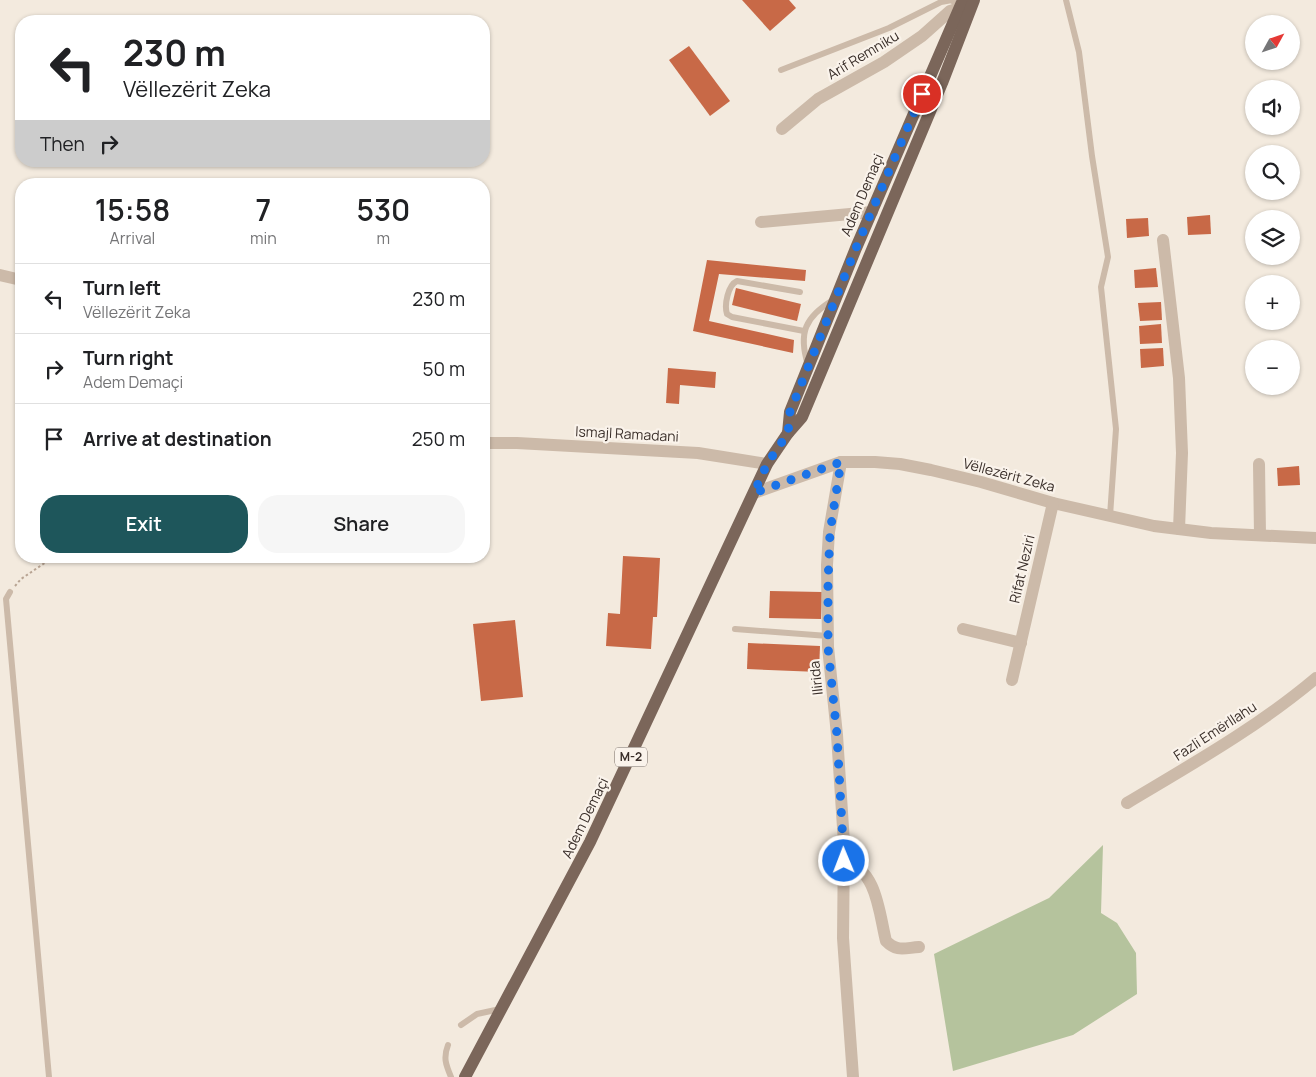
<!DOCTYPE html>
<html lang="en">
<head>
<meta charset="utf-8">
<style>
	body { margin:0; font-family:Manrope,sans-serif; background:#f6f6f6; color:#202124; height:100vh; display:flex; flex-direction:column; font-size:19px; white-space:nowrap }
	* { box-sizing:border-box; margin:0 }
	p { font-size:16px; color:#757577 }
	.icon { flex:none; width:28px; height:28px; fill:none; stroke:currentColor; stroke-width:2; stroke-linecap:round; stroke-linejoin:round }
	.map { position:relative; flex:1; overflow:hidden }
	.side { position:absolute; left:15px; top:178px; width:475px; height:385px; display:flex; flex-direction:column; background:#fff; border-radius:20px; box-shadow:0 1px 4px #0004 }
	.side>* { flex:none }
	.banner { position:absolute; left:15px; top:15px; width:475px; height:152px; border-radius:20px; box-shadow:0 1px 4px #0004; background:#fff; color:#202124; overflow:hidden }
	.needle { width:32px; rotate:50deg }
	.controls { position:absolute; left:1245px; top:15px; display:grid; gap:10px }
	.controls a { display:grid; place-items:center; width:55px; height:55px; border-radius:50%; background:#fff; box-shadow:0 1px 4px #0004; font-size:25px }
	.pin { position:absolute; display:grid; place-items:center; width:42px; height:42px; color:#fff; margin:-21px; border:2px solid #fff; border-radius:50%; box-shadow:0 1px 5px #0007 }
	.me { position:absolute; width:55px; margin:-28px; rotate:359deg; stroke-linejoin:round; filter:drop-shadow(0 0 4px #0008) }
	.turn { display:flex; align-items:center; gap:18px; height:105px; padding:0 25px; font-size:22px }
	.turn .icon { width:65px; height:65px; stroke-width:2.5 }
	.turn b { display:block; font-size:35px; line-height:42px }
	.then { display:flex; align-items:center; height:48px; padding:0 25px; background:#0003; gap:10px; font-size:19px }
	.eta { display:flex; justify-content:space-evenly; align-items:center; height:85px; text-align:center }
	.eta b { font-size:30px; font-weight:600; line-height:35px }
	.button { display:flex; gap:10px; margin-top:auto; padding:10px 25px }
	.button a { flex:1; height:58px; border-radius:20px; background:#1e565b; color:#fff; font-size:20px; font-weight:600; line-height:58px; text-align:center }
	.button a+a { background:#f6f6f6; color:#202124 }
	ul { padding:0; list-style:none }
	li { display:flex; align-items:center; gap:15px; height:70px; padding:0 25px; border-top:1px solid #e0e0e0 }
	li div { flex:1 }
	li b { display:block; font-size:19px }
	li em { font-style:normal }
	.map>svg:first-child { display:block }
</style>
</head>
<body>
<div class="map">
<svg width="1316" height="1077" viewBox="0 0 1316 1077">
	<rect width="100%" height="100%" fill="#f3eade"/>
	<path fill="#b5c39d" d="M1103,845L1101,913L1117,923L1136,953L1137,994L1073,1035L953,1071L934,954L1049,898Z"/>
	<g fill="#c86947">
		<path d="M742,0H789L796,8L770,31Z"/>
		<path d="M689,46L730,101L710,116L669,60Z"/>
		<path d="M1210,215L1211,234L1188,235L1187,217Z"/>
		<path d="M1148,218L1149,236L1127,238L1126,219Z"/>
		<path d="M707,260L806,270L805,281L719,274L709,321L794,340L793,353L693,331Z"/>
		<path d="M1156,268L1158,287L1135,288L1134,270Z"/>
		<path d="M736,288L801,304L797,321L732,305Z"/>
		<path d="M1161,302L1162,320L1140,321L1138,303Z"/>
		<path d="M1161,324L1162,343L1140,344L1139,326Z"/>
		<path d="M1163,348L1164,366L1141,368L1140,349Z"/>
		<path d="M668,368L716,372L715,388L680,385L679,404L666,403Z"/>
		<path d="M1299,466L1300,485L1278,486L1277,468Z"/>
		<path d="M623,556L660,558L657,617H653L651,649L606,646L608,613L620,614Z"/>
		<path d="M770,591L822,592L821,619L769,618Z"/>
		<path d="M515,620L523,697L481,701L473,624Z"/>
		<path d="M748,643L820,646L819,672L747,669Z"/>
	</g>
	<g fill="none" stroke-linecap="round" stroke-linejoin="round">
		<path stroke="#b8a493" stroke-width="2" stroke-dasharray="2.5 2.5" stroke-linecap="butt" d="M15,586L21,579L55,556"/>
		<g stroke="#ccbaa9" stroke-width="6">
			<path d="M1066,0L1079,52L1092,156L1108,257L1101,287L1116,429L1110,516"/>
			<path d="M781,70L889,28L941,2L952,0L959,8"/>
			<path d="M800,292L737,281C728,285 724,305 727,314L732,317L804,331"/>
			<path d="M808,365C798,333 805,317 833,300"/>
			<path d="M10,592L6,599L49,1077"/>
			<path d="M735,629L828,636"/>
			<path d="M461,1025L477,1014L500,1009"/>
			<path d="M448,1045C443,1058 446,1065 451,1077"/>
		</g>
		<g stroke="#ccbaa9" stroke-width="12">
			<path d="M782,129L818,99L884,62L922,36L950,11L960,8"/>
			<path d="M761,222L872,212"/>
			<path d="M1163,240L1179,378L1182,453L1179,529"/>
			<path d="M0,275L21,280"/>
			<path d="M484,443H517L698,453L767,464"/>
			<path d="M841,462L829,532L827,565L828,647L837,735L844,843L843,938L853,1077"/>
			<path d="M1259,464L1260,535"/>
			<path d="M754,493L841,462H875L900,464L931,470L981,482L1053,503L1154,526L1211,533L1316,538"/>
			<path d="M963,629L1021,643"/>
			<path d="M1012,680L1053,503"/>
			<path d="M1127,803C1192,764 1258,727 1316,678"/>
			<path d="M844,861C877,869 879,913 886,941C897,952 904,948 919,947"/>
		</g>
		<g stroke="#7b665a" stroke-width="12">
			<path d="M788,433L790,412L856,248L963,0"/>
			<path d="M465,1077L590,842L767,464L788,433L802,417L942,83L974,0"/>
		</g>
	</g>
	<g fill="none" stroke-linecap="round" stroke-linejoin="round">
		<path stroke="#1a73e8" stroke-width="9" stroke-dasharray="0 16.2" d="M844,861L837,735L828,647V583L830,532L841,462L754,493L767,464L788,433L790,412L856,248L922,94"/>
	</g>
	<g text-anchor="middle" stroke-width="4.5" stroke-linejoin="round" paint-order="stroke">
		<rect fill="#faf3eb" stroke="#736963" stroke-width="1" x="615" y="747.5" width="32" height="19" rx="4"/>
		<g font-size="12" font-weight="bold" fill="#392e29">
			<text x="631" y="761">M-2</text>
		</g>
		<g font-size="14" fill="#392e29" stroke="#faf3eb">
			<text transform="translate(863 55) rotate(-31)" y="5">Arif Remniku</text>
			<text transform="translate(862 195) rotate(-67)" y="5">Adem Demaçi</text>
			<text transform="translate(627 434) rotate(3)" y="5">Ismajl Ramadani</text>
			<text transform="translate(1009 475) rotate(15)" y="5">Vëllezërit Zeka</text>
			<text transform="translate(1022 569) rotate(-77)" y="5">Rifat Neziri</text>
			<text transform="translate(816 678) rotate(-96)" y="5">Ilirida</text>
			<text transform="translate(1215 731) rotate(-33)" y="5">Fazli Emërllahu</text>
			<text transform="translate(585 818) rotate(-64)" y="5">Adem Demaçi</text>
		</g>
	</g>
</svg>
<div class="controls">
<a><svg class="needle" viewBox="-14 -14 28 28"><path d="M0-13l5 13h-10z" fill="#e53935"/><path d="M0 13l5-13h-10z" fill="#757577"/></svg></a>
<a><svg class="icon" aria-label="sound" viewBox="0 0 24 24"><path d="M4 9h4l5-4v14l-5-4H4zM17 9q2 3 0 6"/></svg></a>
<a><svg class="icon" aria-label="search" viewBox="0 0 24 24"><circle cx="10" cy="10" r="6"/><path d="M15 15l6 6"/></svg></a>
<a><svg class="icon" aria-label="layers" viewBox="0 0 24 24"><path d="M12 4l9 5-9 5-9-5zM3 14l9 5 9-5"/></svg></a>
<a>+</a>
<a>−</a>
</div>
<div class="pin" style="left:922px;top:94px;background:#d93025"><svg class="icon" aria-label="arrive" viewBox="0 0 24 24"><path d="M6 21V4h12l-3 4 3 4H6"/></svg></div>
<svg class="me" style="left:844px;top:861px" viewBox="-20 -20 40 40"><circle r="17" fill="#1a73e8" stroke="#fff" stroke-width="3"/><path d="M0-11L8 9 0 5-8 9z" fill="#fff"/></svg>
<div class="banner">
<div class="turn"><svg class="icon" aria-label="left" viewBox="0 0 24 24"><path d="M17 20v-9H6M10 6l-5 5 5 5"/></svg><div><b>230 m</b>Vëllezërit Zeka</div></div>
<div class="then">Then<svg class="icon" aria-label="right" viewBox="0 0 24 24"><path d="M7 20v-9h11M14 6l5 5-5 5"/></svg></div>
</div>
<section class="side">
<div class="eta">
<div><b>15:58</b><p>Arrival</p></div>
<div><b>7</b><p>min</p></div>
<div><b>530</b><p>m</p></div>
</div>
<ul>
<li><svg class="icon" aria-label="left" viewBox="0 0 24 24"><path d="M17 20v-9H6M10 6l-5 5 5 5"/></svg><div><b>Turn left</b><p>Vëllezërit Zeka</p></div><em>230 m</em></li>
<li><svg class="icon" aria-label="right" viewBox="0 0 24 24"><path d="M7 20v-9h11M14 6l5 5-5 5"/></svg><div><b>Turn right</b><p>Adem Demaçi</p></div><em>50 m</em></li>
<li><svg class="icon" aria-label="arrive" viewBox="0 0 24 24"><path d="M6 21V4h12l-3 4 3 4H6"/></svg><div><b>Arrive at destination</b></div><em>250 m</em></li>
</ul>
<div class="button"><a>Exit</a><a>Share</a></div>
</section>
</div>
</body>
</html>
